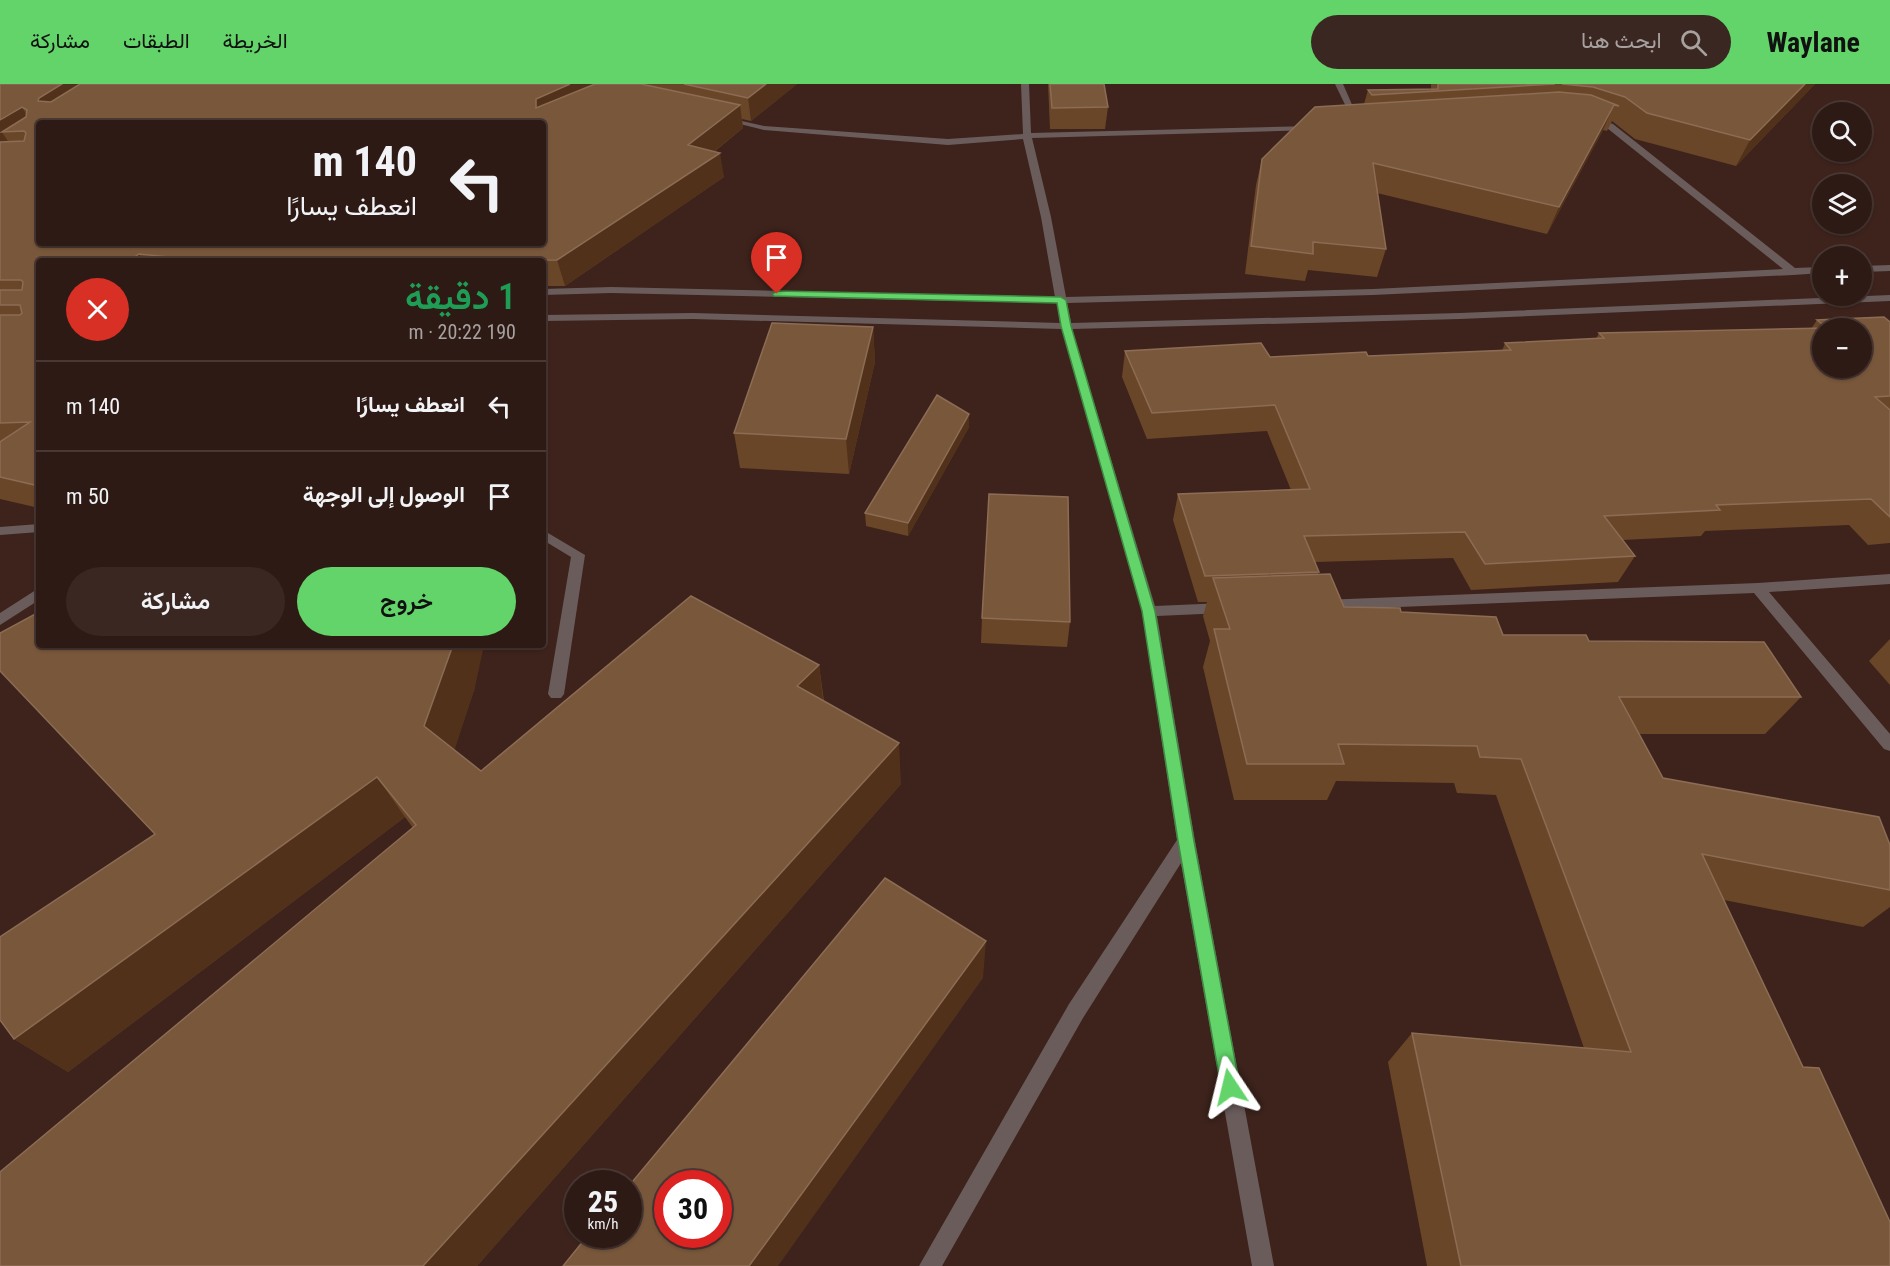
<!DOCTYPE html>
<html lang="ar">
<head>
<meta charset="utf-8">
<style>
	body { margin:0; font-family:"Roboto Condensed",Vazirmatn,sans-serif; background:#3a2722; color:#f1f3f6; direction:rtl; height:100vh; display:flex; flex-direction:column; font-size:22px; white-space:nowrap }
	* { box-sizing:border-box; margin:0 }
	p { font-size:20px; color:#a7a1a0 }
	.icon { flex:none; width:33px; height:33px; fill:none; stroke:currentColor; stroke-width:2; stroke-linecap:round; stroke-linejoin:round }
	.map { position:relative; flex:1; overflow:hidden; direction:ltr }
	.side { position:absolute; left:36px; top:174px; width:510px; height:390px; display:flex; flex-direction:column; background:#2e1a15; border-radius:6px; box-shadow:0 2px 4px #0004,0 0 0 2px #493834; direction:rtl }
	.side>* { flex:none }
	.top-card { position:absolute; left:36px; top:36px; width:510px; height:126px; border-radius:6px; box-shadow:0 2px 4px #0004,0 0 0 2px #493834; direction:rtl; background:#2e1a15; color:#f1f3f6; overflow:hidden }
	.controls { position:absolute; left:1812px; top:18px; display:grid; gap:12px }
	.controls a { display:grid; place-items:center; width:60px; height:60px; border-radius:50%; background:#2e1a15; box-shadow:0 2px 4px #0004,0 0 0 2px #493834; font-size:30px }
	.speed { position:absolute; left:564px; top:1086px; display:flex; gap:12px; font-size:30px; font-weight:700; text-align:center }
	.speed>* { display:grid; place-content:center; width:78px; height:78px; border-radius:50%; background:#2e1a15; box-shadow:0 2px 4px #0004,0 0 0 2px #493834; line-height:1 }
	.speed small { font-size:15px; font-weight:400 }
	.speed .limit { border:9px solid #d22; background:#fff; color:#111 }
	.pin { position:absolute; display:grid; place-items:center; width:51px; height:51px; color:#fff; margin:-62px -26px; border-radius:50% 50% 50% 0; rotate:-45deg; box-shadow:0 0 6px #0007 }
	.pin .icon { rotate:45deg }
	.me { position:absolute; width:66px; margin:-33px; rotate:350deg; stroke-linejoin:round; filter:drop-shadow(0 0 4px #0008) }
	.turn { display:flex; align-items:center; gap:21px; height:126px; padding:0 30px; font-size:27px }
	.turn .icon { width:78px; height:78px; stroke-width:2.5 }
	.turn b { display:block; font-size:42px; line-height:51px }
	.round { display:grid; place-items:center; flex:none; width:63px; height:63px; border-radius:32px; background:#3a2722 }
	.overview { display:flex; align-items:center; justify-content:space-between; height:102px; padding:0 30px }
	h1 { font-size:36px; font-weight:600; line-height:45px; color:#1e9e55 }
	.cta { display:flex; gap:12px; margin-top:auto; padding:12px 30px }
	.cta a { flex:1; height:69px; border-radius:36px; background:#62d469; color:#111; font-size:24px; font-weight:600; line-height:69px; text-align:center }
	.cta a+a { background:#3a2722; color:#f1f3f6 }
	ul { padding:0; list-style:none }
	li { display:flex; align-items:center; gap:18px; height:90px; padding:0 30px; border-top:2px solid #493834 }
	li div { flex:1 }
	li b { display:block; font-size:22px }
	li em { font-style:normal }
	header { display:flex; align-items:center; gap:36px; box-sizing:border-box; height:84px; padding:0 30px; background:#62d469; color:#111 }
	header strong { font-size:28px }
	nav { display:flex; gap:33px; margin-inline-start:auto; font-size:21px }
	.search { width:420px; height:54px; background:#3a2722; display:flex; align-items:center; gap:15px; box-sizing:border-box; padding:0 21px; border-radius:33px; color:#a7a1a0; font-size:22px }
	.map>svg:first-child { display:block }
</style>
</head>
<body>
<header>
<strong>Waylane</strong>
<div class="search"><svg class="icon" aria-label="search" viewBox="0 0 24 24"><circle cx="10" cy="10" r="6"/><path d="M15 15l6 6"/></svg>ابحث هنا</div>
<nav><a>الخريطة</a><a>الطبقات</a><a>مشاركة</a></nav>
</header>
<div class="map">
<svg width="1890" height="1182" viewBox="0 0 1890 1182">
	<rect width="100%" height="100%" fill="#3d231c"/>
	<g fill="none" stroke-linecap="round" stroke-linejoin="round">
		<g fill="#6b5c5c" fill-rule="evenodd">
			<path d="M1021,0H1029L1031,49L1313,42L1317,44L1313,46L1032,54L1051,133L1066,213L1373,205L1783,185L1607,44L1587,37V33H1590L1613,40L1795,184L1822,183V189L1793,191L1373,211L1067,219L1071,239L1460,229L1890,211V217L1460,235L1072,245L1155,522L1224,519L1231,524L1224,529L1157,532L1195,757L1274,1182H1252L1181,779L1083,934L942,1182H919L1069,920L1177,756L1142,527L1062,245L693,235L543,237V231L693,229L1060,239L1057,219L611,209L543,211V205L611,203L1055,213L1041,133L1023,55L948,61L764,46L720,35L724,33L764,42L948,55L1023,50Z"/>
			<path d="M1335,0H1343L1360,39L1353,37Z"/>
			<path d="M1890,181V187L1862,188V182Z"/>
			<path d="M39,440V448L0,451V443Z"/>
			<path d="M543,446L585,471L564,610L561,614H551L548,610L571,473L543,456Z"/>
			<path d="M1890,490V500L1769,508L1890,650V667L1884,665L1754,509L1322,526L1315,521L1322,516L1758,499Z"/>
			<path d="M39,504V516L0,541V529Z"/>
		</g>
	</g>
	<g fill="#6a4628">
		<path d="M0,0H797L751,37L742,35L743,44L714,68L724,93L565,202H543V177H39V424L0,415Z"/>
		<path d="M1048,0H1104L1108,23L1105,45H1050Z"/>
		<path d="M1431,0H1815L1736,82L1635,55L1612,37L1607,47L1603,46L1547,150L1377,109L1386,165L1377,193L1308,186L1305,197L1245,190L1256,101L1262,75L1364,20L1368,6L1431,5Z"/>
		<path d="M1817,236L1890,238V459L1868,461L1849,441L1705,447L1701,452L1623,456L1635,472L1618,498L1471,506L1453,474L1315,478L1319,488L1318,490L1344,523L1401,528L1503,551L1589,557L1801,613L1765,650H1639L1663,694L1890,761V823L1863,843L1724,816L1890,1182H1427L1388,978L1412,949L1584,964L1496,711L1457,709L1454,699L1336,697L1327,716H1234L1203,583L1210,557L1203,532L1207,518H1198L1173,436L1178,410L1291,406L1267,347L1147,355L1122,293L1125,267L1270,273L1368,272L1502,267L1505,259L1596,255L1599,249L1811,245Z"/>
		<path d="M873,243L875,278L849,390L740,384L734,349Z"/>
		<path d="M969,330V343L908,452L866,442L865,429Z"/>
		<path d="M982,534L1070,538L1067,563L981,559Z"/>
		<path d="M1890,555V601L1869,577Z"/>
		<path d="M819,581L824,617L901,700L477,1182H0L413,744L405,733L68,988L14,955L475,603L454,666L481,687Z"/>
	</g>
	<g fill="#52311b">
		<path d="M62,0H111L53,37L38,17L39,14Z"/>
		<path d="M570,0H598L536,24V15Z"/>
		<path d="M766,0H797L751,37L748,14Z"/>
		<path d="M1805,0H1815L1736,82L1750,56Z"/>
		<path d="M740,21L743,44L692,85L688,61Z"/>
		<path d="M1614,21L1603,46L1547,150L1559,123Z"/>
		<path d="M22,23L36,47L2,48L11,62L0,69V36Z"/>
		<path d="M720,69L724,93L565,202L557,176Z"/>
		<path d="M139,170L143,177H129Z"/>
		<path d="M873,243L875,278L849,390L846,355Z"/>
		<path d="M969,330V343L908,452V439Z"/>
		<path d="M453,561H484L475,603L449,683L424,642Z"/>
		<path d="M819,581L824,623L797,602Z"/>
		<path d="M899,659L901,700L477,1182H423Z"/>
		<path d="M377,693L405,733L68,988L14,955Z"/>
		<path d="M986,857L983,894L778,1182H749Z"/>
	</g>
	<g fill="#79573b" stroke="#8c6c54" stroke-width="1.5" fill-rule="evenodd">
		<path d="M0,0H62L39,14L38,17L51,18L80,0H570L536,15V24L595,0H641L740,21L688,61L720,69L557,176L209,177L139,170L129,177H39V402L0,393V358L30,338L0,339V231H20L22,229L20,221H0V206H22L23,198L21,196H0V58L24,57L26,49L24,47L2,48L26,33L27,26L22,23L0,36ZM39,39H543V159H39Z"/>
		<path d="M684,0H766L748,14Z"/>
		<path d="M1050,0H1104L1108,23L1052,24Z"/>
		<path d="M1438,0H1555L1372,11L1368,6L1438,5Z"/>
		<path d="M1562,0H1805L1750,56L1647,29L1625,13L1593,3Z"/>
		<path d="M1559,8L1591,11L1619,22L1614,21L1559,123L1373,79L1386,165L1313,158V170L1251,162L1262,75L1315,23Z"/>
		<path d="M1884,233L1890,238V312L1875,313L1890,326V433L1871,415L1716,421L1720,426L1604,432L1635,472L1485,480L1465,448L1304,452L1319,488L1205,492L1178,410L1310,405L1275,321L1152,329L1125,267L1261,259L1270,273L1366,268L1368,272L1511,266L1505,259L1604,254L1599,249L1827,244L1817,236ZM1822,244H1862V284H1822Z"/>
		<path d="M772,239L873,243L846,355L734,349Z"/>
		<path d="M937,311L969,330L908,439L865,429Z"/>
		<path d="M989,410L1068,413L1070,538L982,534Z"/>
		<path d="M1330,490L1344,523L1400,524L1401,528L1496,533L1503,551H1586L1589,557L1764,558L1801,613H1619L1663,694L1879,733L1890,761V806L1702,770L1803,983L1819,984L1890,1138V1182H1461L1412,949L1631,968L1521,675L1480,673L1477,662L1338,660L1344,680H1247L1214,545H1230L1213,494Z"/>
		<path d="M691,512L819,581L797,602L899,659L423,1182H0V1088L416,741L377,693L14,955L0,936V853L155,750L0,587V549L39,528V561H453L424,642L481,687Z"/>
		<path d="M885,794L986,857L749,1182H563L589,1150H628V1103ZM668,1100H718V1150H668Z"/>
	</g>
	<path fill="#62d469" stroke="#408a44" stroke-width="1.5" d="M777,207L1061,213L1066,216L1071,242L1155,527L1194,757L1240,1003L1237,1009L1230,1012L1224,1009L1221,1003L1178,757L1142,527L1061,242L1057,219L774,212L772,210Z"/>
</svg>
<div class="controls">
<a><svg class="icon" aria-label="search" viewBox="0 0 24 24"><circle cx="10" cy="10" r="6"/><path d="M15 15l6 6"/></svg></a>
<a><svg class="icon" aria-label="layers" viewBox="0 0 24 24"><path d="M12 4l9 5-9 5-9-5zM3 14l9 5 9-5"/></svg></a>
<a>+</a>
<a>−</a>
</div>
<div class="speed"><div>25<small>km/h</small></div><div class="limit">30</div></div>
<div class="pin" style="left:777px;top:210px;background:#d93025"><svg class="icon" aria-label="arrive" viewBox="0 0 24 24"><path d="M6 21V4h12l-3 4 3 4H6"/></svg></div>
<svg class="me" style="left:1230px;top:1003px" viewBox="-20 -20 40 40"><path d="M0-17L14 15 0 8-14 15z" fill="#62d469" stroke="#fff" stroke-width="4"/></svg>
<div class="top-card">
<div class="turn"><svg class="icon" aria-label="left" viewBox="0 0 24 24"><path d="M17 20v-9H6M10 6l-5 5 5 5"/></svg><div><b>140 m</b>انعطف يسارًا</div></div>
</div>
<section class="side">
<div class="overview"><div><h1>1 دقيقة</h1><p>190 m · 20:22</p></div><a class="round" style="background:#d93025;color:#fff"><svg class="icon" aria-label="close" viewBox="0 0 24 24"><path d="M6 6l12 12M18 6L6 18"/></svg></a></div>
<ul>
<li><svg class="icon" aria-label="left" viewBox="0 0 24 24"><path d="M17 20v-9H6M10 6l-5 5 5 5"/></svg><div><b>انعطف يسارًا</b></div><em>140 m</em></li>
<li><svg class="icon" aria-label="arrive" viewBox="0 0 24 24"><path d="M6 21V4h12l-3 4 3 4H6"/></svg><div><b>الوصول إلى الوجهة</b></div><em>50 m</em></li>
</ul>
<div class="cta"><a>خروج</a><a>مشاركة</a></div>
</section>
</div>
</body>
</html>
